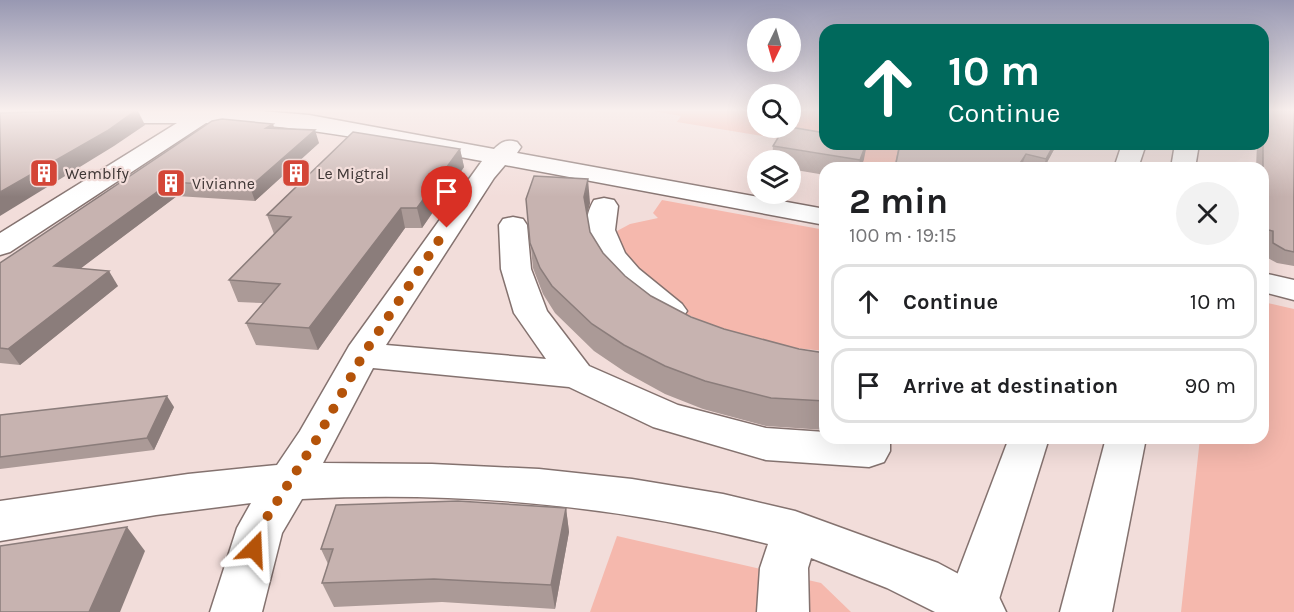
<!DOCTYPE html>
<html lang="en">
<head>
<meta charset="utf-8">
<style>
	body { margin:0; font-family:Karla,sans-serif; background:#f2f2f2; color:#202124; height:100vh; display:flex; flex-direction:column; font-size:22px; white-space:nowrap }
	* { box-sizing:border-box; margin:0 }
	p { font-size:20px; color:#757577 }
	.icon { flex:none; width:33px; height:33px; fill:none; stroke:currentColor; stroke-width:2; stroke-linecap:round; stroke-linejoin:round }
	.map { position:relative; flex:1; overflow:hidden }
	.sheet { position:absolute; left:819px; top:162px; width:450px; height:282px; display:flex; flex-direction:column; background:#fff; border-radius:18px; box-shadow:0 6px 24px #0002 }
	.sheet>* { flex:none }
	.top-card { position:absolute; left:819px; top:24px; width:450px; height:126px; border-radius:18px; box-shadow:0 6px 24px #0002; background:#00695c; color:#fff; overflow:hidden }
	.needle { width:39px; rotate:185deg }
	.fabs { position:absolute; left:747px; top:18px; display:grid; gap:12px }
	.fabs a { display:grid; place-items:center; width:54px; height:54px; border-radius:50%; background:#fff; box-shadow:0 6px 24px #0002; font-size:30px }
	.pin { position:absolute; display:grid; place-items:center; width:51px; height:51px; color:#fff; margin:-62px -26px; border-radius:50% 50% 50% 0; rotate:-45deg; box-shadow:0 0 6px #0007 }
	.pin .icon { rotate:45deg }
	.me { position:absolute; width:66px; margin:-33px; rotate:21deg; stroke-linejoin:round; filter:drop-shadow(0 0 4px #0008) }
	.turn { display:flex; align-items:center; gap:21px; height:126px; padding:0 30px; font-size:27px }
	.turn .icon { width:78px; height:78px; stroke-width:2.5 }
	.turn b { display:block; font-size:42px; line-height:51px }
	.round { display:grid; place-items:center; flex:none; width:63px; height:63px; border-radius:32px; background:#f2f2f2 }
	.head { display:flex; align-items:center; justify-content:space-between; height:102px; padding:0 30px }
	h1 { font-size:36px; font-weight:700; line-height:45px }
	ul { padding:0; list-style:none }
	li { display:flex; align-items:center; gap:18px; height:75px; margin:0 12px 9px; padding:0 18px; border:3px solid #e0e0e0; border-radius:18px }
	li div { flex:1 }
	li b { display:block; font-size:22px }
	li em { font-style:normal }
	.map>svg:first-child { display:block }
</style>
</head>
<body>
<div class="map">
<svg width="1294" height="612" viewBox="0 0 1294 612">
	<rect width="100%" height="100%" fill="#f2ddda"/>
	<g fill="#f5b8ad">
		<path d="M653,111H757L758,128H790L791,111H825V144H997L957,168H894V165L879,163L877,168H861L786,140L677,122L681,116Z"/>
		<path d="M662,200L825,230V351L775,346L731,333L686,314L636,274L624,251L617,231L630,224L658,218L653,213Z"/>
		<path d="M1263,302L1294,309V612H1181L1200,438H1263Z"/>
		<path d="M617,536L821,583L851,612H590Z"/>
	</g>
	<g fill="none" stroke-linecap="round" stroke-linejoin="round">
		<g stroke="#84726f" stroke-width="3">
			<g id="minor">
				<path d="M87,111H261L309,115L494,149C502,141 507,139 517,142L521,147L517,153L825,209V225L505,165L494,178L386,345L546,359L514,313L501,269L499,225L503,219L513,217L523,219L527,225L531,269L547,311L589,366L678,405L766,428L825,432V438H890V451L884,462L869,467L766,460L653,427L569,387L373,368L323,463L432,464L539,469L632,479L723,494L795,511L938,563L998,595L1006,612H935L887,588L811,558L808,568L809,612H757L760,568L768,544C617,505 457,491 302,499L282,533L262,612H210L237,528L251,503L156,515L0,541V501L188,474L277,465L300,431L349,346L482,161C390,144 299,123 206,123L10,252L0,255V233L177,123H95L87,121L84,116Z"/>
				<path d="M604,198L614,200L618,206L615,230L625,253L639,269L682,304L687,311L682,318C674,320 667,322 659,319C634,308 592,258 587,231C585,221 589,208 594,200Z"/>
				<path d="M1263,273L1294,280V300L1263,292Z"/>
			</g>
		</g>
		<g stroke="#84726f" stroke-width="3">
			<g id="major">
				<path d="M1122,144H1146L1138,168H1114Z"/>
				<path d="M1175,144H1199L1195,168H1171Z"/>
				<path d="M1009,438H1049L995,612H943Z"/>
				<path d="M1106,438H1146L1112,612H1060Z"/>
			</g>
		</g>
		<use href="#minor" fill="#fff" fill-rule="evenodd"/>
		<use href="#major" fill="#fff" fill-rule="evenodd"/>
	</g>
	<g fill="#ab9a97">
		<path d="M1294,111V266L1277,263L1264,256V244H1263V168H1256L1257,144H1263Z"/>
		<path d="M274,129L319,143L255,201L177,196L81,268L118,286L20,365L0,363V263Z"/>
		<path d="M899,144H1057L1044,168H894Z"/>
		<path d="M773,146L864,159L861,168H825V175L790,169V160H772Z"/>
		<path d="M460,149L464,167L422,228H405L318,350L256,345L246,323L263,303L238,302L229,280L274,234L267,215Z"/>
		<path d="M526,199L590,203L587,215L590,232L603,253L625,276L651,296L691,317L724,329L799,349L825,353V430L766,426L703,409L665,394L625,372L594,351L555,313L543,294L533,268Z"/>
		<path d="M174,407L154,450L0,469V415Z"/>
		<path d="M566,508L569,532L555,609L442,602L334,607L322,583L328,564L321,549Z"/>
	</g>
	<g fill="#8b7d7b">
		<path d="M135,111H138L145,125L114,146L0,216V192Z"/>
		<path d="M273,124L277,136L266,128Z"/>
		<path d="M315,130L319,143L255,201L250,187Z"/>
		<path d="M866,144H867L864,159L861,168H858L860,160Z"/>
		<path d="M1054,144H1057L1044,168H1043L1046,159Z"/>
		<path d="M460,149L464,167L422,228L417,208Z"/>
		<path d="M1026,154L1021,168H1017Z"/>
		<path d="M588,179L590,203L585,222L584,197Z"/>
		<path d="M171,182L177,196L64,281L54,266Z"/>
		<path d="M401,208L405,228L318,350L309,328Z"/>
		<path d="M109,271L118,286L20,365L8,349Z"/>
		<path d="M167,396L174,407L154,450L147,438Z"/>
		<path d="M566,508L569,532L555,609L551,585Z"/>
		<path d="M127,527L145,551L120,612H89Z"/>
	</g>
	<g fill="#c7b3b0" stroke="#8b7d7b" stroke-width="1.5">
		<path d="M70,111H135L107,131L0,192V113Z"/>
		<path d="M1263,111H1294V252L1285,250L1273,243V231L1263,229Z"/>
		<path d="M222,119L273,124L266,128L315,130L250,187L171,182L54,266L109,271L8,349L0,348V263L212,121Z"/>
		<path d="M790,127L825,133V144H866L860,160L773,146L784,128Z"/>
		<path d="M353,132L460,149L417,208H401L309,328L246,323L280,284L229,280L291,217L267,215Z"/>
		<path d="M900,144H1054L1046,159L1026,154L1017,168H914L896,163Z"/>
		<path d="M534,176L588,179L584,197L590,232L603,253L625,276L651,296L691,317L724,329L799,349L825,353V401L771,398L705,381L665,366L624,345L592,324L552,286L540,268L530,243L526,199Z"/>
		<path d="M167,396L147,438L0,457V415Z"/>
		<path d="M458,501L566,508L551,585L434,579L322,583L333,549H321L336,505Z"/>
		<path d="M127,527L89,612H0V546Z"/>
	</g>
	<linearGradient id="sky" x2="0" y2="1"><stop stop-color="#9898b2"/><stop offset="0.56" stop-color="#f9f0ee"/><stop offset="1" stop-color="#f9f0ee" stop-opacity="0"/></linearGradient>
	<rect width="1294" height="197" fill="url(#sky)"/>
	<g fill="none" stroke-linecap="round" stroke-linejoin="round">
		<path stroke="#b45309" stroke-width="10" stroke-dasharray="0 18" d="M254,549L260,528L315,442L363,355L447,228"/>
	</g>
	<defs>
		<g id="building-square" transform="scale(1.5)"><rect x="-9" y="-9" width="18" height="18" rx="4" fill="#d44637" stroke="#f2ddda"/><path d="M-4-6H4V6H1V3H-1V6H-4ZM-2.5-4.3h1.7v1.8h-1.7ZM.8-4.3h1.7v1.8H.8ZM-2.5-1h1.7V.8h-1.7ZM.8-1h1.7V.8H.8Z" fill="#fff"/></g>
	</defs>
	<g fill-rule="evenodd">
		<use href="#building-square" x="44" y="173"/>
		<use href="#building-square" x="296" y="173"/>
		<use href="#building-square" x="171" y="183"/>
	</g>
	<g text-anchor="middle" stroke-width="4.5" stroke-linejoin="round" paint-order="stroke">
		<g font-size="16" fill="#3f3736" stroke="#f2ddda" text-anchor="start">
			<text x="65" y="179">Wemblfy</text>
			<text x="317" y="179">Le Migtral</text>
			<text x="192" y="189">Vivianne</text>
		</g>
	</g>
</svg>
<div class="fabs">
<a><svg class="needle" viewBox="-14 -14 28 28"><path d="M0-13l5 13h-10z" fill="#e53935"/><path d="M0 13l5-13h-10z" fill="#757577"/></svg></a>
<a><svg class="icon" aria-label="search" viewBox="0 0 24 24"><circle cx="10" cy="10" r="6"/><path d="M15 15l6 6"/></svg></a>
<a><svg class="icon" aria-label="layers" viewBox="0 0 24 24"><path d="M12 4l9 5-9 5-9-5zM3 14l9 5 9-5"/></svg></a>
</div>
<div class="pin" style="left:447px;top:228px;background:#d93025"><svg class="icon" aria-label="arrive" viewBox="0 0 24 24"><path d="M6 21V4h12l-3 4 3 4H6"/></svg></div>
<svg class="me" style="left:254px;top:549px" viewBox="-20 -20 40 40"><path d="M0-17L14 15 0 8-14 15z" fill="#b45309" stroke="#fff" stroke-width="4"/></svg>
<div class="top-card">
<div class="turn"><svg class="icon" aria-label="ahead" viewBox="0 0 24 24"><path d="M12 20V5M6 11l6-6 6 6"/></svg><div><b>10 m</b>Continue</div></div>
</div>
<section class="sheet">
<div class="head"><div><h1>2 min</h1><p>100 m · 19:15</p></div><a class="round"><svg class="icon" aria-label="close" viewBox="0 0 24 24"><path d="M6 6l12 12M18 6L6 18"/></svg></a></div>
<ul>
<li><svg class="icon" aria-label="ahead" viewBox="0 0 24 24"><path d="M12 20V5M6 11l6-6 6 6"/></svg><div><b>Continue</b></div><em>10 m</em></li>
<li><svg class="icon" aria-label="arrive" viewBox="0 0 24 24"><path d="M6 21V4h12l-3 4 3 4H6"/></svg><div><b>Arrive at destination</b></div><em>90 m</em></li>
</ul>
</section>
</div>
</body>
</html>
